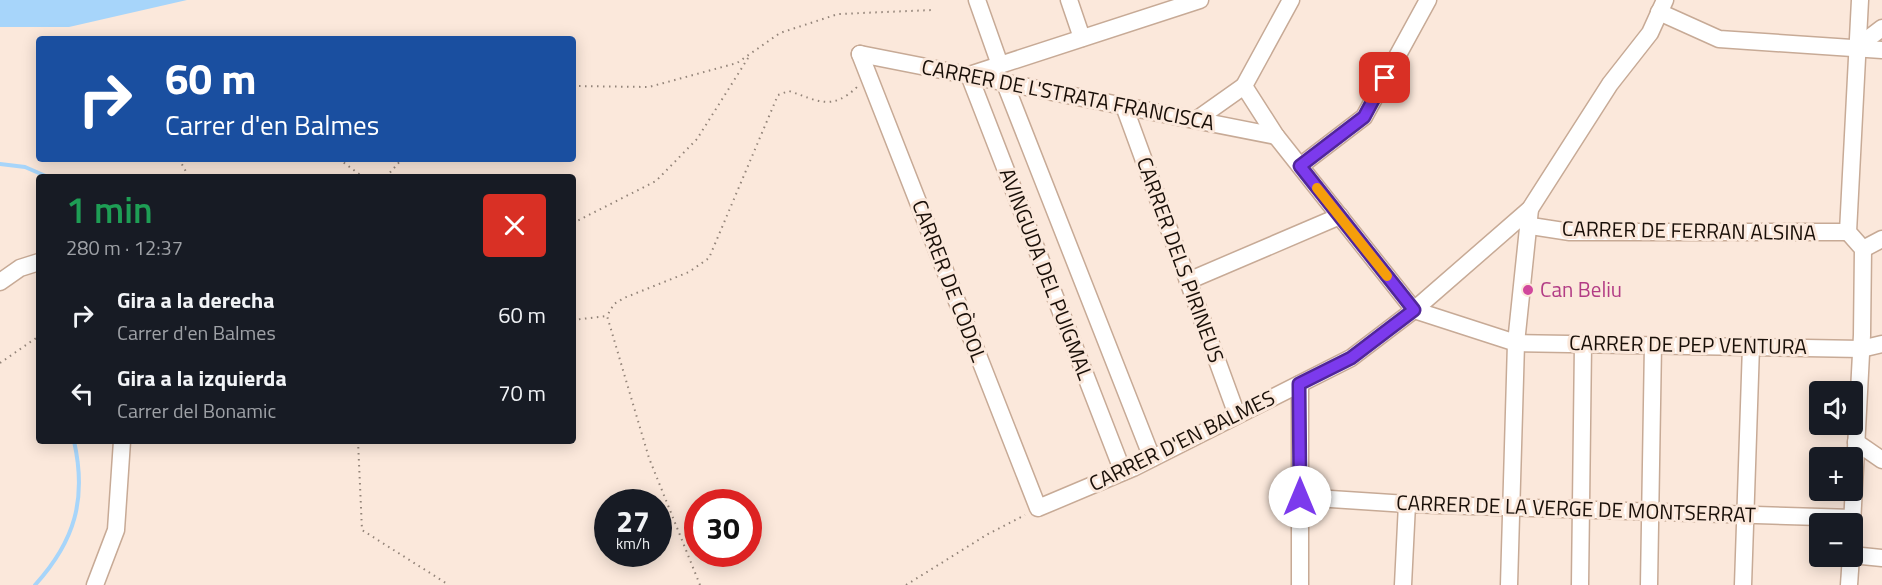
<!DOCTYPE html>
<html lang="es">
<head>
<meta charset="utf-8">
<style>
	body { margin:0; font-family:"Titillium Web",sans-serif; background:#242831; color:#f1f3f6; height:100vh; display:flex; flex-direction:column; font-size:22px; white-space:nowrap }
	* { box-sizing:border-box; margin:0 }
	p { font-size:20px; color:#9ea1a6 }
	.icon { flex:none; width:33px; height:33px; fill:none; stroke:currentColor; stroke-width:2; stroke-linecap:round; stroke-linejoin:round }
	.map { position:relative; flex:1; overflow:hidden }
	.panel { position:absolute; left:36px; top:174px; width:540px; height:270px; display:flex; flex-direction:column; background:#171b24; border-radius:6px; box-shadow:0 3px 15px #0003 }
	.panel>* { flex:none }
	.guide { position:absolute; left:36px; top:36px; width:540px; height:126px; border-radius:6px; box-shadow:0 3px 15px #0003; background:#1a4fa0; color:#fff; overflow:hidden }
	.buttons { position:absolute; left:1809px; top:381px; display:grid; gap:12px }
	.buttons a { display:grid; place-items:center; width:54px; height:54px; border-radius:6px; background:#171b24; box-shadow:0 3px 15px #0003; font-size:30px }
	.speed { position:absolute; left:594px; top:489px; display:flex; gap:12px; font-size:30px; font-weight:700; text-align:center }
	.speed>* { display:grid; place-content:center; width:78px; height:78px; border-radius:50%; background:#171b24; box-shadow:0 3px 15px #0003; line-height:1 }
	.speed small { font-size:15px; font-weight:400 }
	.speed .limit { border:9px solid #d22; background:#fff; color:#111 }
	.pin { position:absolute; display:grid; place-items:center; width:51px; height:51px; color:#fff; margin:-26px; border-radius:12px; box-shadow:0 3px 9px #0006 }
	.me { position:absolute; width:66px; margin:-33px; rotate:0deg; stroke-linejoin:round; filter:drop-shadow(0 0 4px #0008) }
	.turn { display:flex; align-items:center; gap:21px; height:126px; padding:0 30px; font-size:27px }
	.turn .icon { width:78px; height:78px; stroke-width:2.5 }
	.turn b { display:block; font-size:42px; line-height:51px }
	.round { display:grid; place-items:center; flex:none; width:63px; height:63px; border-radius:6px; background:#242831 }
	.overview { display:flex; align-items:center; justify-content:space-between; height:102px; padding:0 30px }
	h1 { font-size:36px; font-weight:600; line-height:45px; color:#1e9e55 }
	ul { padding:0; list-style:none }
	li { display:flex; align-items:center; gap:18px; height:78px; padding:0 30px }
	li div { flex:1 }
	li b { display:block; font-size:22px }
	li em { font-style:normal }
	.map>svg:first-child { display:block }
</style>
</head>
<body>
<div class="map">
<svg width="1882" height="585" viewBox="0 0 1882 585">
	<rect width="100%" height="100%" fill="#fbe8db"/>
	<path fill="#a7d5fa" d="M0,0H187L69,27H0Z"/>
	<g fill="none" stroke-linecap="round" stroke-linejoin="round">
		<g stroke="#a7d5fa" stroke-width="4">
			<path d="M0,164L25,167L48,177"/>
			<path d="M35,585C75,541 87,499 74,441"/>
		</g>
		<g stroke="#c7aa96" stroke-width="19">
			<g id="minor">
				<path d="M977,0L1000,65"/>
				<path d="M1069,0L1082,38"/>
				<path d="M1291,0L1244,86L1276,136L1414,310"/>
				<path d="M1659,12L1719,39L1882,50"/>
				<path d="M1857,47L1882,28"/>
				<path d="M860,54L1038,508L1133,468L1351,358L1414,310L1530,209L1610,84L1650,33L1665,0"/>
				<path d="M860,54L1276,136"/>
				<path d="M1004,81L1152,458"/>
				<path d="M1124,106L1237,415"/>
				<path d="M1196,120L1244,86"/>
				<path d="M1300,166L1364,117L1428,0"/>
				<path d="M1531,226L1570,232H1848"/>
				<path d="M1863,249L1882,239"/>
				<path d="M1188,281L1340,216"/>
				<path d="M0,282L20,268L39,262"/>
				<path d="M1414,310L1516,343L1861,349L1882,344"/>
				<path d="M1300,384V585"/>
				<path d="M1856,442L1882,460"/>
				<path d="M1123,472L969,75L1200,0"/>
				<path d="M1300,497L1407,504L1853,518"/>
				<path d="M1852,524L1862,335L1863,249L1848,232L1860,0"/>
				<path d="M1852,555L1882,558"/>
				<path d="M95,585L116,530L122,441"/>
				<path d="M1403,585L1407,504"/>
				<path d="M1509,585L1516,343L1530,209"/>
				<path d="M1580,585L1583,344"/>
				<path d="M1649,585L1653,344"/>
				<path d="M1743,585L1751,346"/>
				<path d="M1849,585L1851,556"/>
			</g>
		</g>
		<g stroke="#938479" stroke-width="2" stroke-dasharray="1.5 4.5" stroke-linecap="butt">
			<path d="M573,86L649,87L737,63L780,33L838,14L933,10"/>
			<path d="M179,159L189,177"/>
			<path d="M339,159L363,177"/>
			<path d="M386,177L402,159"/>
			<path d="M573,223L656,181L697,139L750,55"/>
			<path d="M573,320L607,316"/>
			<path d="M0,363L39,336"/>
			<path d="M358,441L362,530L449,585"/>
			<path d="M700,585L649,458L607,316L614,304L624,298L689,272L709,258L778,95L789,91C817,100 831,112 857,87"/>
			<path d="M906,585L988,534L1025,515"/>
		</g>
		<use href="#minor" stroke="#fff" stroke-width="16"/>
	</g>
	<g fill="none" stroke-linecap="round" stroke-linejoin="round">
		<g stroke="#51269a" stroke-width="15">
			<path id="route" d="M1300,497L1299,384L1351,358L1414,310L1300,166L1364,117L1385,78"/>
		</g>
		<use href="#route" stroke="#7c3aed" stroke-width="10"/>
		<path stroke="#f59e0b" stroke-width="10" d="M1317,188L1387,276"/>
	</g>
	<circle fill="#d1479c" stroke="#fbe8db" stroke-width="2" cx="1528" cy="290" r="6"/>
	<g text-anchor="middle" stroke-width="6" stroke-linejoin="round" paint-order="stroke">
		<g font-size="21" fill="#190f08" stroke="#fbe8db">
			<text transform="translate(1068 95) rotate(11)" y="7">CARRER DE L'STRATA FRANCISCA</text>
			<text transform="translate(1689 231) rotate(1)" y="7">CARRER DE FERRAN ALSINA</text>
			<text transform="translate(1180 260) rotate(70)" y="7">CARRER DELS PIRINEUS</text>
			<text transform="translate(1046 274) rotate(69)" y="7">AVINGUDA DEL PUIGMAL</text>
			<text transform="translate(949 281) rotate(69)" y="7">CARRER DE CÒDOL</text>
			<text transform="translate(1688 345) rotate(1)" y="7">CARRER DE PEP VENTURA</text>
			<text transform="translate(1182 441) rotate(-26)" y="7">CARRER D'EN BALMES</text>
			<text transform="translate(1576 509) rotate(2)" y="7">CARRER DE LA VERGE DE MONTSERRAT</text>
		</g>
		<g font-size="21" fill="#b23c85" stroke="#fbe8db" text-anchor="start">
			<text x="1540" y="297">Can Beliu</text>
		</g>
	</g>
</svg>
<div class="buttons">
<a><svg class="icon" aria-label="sound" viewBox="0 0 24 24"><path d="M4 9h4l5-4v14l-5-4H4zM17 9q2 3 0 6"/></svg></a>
<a>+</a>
<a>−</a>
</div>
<div class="speed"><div>27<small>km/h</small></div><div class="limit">30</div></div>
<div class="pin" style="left:1385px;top:78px;background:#d93025"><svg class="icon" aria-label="arrive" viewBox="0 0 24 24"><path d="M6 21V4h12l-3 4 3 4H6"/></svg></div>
<svg class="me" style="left:1300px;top:497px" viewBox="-20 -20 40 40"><circle r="19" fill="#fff"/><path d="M0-13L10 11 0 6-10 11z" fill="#7c3aed"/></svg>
<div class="guide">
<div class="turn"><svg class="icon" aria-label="right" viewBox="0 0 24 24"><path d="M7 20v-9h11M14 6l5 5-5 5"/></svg><div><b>60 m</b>Carrer d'en Balmes</div></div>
</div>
<section class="panel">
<div class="overview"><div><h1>1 min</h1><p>280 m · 12:37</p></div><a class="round" style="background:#d93025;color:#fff"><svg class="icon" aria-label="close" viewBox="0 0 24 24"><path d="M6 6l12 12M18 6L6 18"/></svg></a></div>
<ul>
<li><svg class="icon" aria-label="right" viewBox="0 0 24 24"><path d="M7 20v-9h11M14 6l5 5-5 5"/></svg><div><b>Gira a la derecha</b><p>Carrer d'en Balmes</p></div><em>60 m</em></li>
<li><svg class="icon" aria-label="left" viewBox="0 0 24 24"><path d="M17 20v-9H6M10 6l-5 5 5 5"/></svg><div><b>Gira a la izquierda</b><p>Carrer del Bonamic</p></div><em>70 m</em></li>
</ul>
</section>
</div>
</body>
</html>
